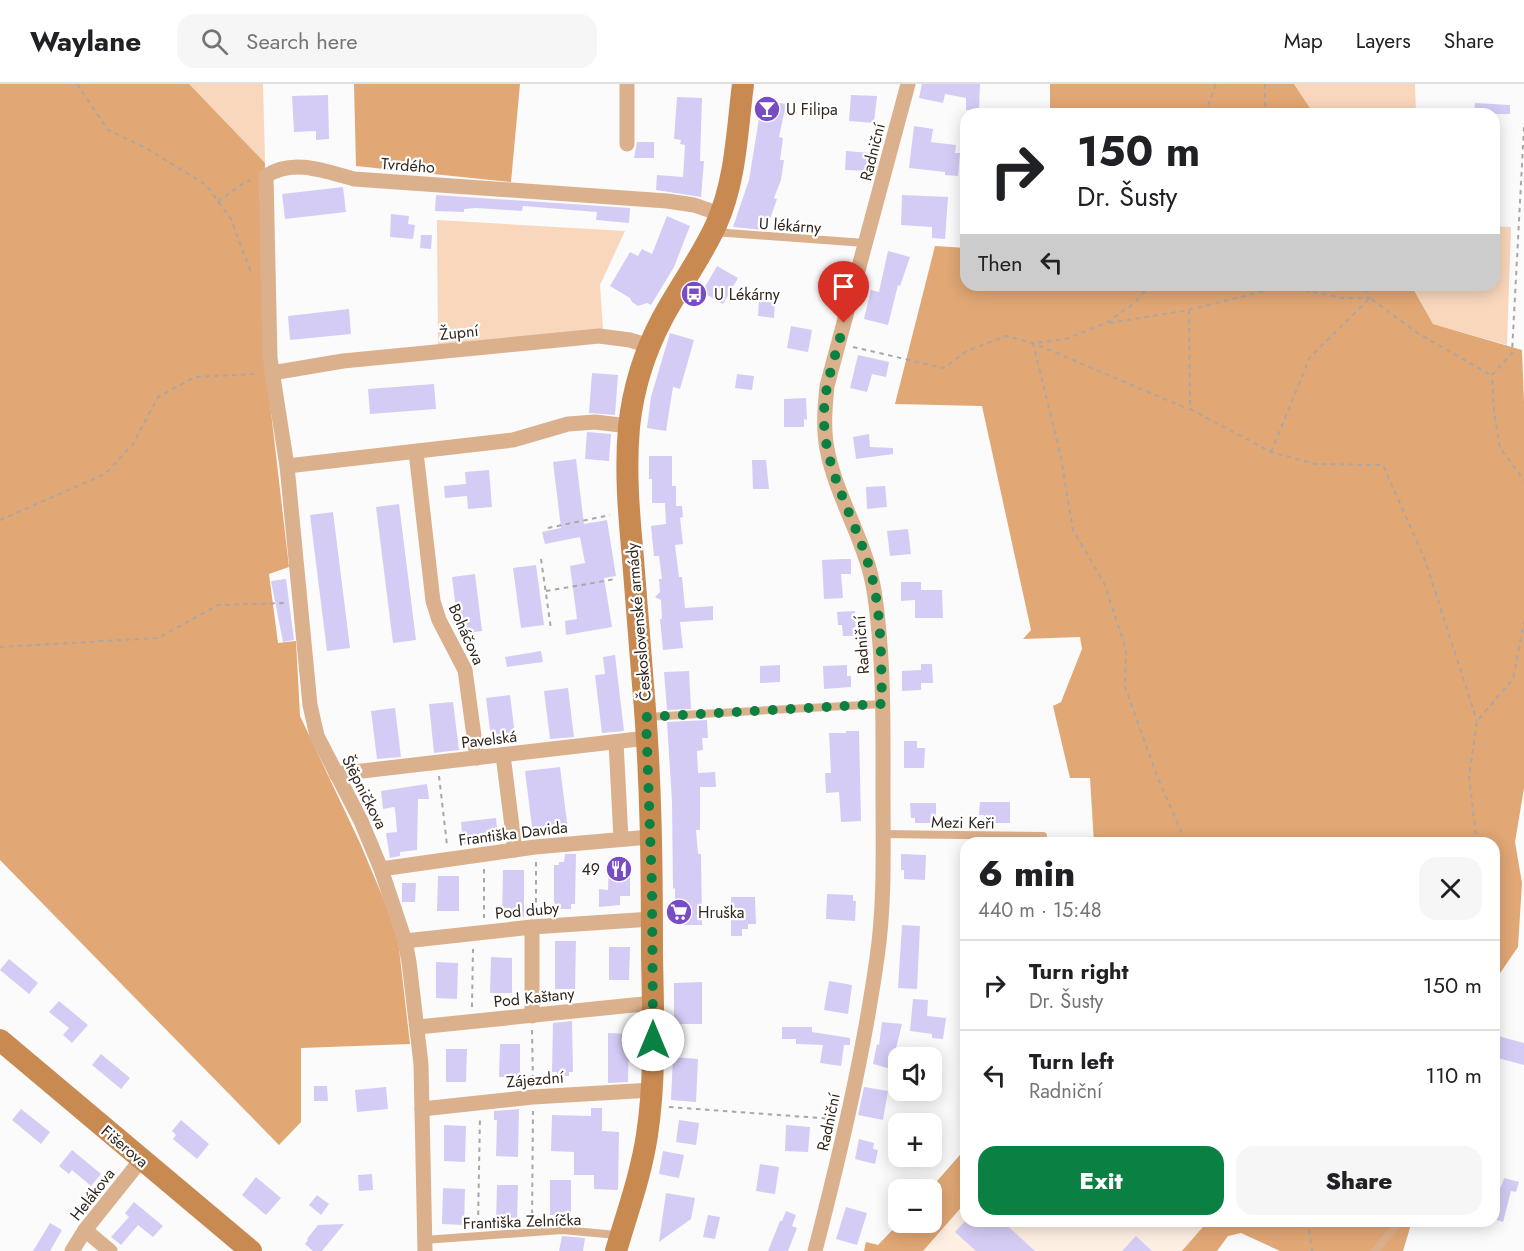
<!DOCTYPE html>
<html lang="en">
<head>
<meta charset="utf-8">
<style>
	body { margin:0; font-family:Jost,sans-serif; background:#f6f6f6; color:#202124; height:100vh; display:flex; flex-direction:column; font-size:22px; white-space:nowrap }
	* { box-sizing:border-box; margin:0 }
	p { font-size:20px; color:#757577 }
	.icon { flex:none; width:33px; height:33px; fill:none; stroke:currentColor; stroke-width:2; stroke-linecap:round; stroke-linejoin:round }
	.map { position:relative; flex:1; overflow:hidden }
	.side { position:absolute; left:960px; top:753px; width:540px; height:390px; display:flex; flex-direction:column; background:#fff; border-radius:18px; box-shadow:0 3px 15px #0003 }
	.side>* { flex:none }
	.banner { position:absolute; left:960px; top:24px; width:540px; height:183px; border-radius:18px; box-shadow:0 3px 15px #0003; background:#fff; color:#202124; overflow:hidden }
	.fabs { position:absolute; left:888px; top:963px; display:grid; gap:12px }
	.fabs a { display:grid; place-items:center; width:54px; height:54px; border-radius:12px; background:#fff; box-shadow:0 3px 15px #0003; font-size:30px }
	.pin { position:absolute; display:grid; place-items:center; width:51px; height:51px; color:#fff; margin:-62px -26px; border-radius:50% 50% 50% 0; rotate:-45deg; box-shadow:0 0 6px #0007 }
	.pin .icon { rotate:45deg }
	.me { position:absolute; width:66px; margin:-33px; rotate:0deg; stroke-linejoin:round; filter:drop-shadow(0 0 4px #0008) }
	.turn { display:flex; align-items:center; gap:21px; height:126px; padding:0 18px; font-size:27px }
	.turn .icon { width:78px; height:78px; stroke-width:2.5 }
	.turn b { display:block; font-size:42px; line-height:51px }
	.then { display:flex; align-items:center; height:57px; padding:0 18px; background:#0003; gap:12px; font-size:22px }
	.round { display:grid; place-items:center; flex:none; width:63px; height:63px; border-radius:18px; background:#f6f6f6 }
	.overview { display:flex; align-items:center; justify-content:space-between; height:102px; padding:0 18px }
	h1 { font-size:36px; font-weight:800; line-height:45px }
	.cta { display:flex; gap:12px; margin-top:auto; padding:12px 18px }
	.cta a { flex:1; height:69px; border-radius:18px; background:#0b8043; color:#fff; font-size:24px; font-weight:800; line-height:69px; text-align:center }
	.cta a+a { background:#f6f6f6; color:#202124 }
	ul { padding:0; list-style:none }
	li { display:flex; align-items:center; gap:18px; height:90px; padding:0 18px; border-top:2px solid #e0e0e0 }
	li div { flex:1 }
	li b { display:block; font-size:22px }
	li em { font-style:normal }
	header { display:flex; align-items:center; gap:36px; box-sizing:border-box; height:84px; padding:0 30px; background:#fff; border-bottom:2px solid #e0e0e0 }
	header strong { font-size:28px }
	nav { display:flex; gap:33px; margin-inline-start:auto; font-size:21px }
	.search { width:420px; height:54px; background:#f6f6f6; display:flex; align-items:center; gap:15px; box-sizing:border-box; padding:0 21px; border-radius:18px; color:#757577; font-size:22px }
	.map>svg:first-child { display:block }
</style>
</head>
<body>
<header>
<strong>Waylane</strong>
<div class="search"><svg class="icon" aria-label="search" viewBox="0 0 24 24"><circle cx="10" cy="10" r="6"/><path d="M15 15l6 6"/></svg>Search here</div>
<nav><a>Map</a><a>Layers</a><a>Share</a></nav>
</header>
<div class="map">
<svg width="1524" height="1167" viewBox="0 0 1524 1167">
	<rect width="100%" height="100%" fill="#fbfbfb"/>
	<path fill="#feefe3" d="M966,1118V1137H1208L1182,1167H923Z"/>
	<g fill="#f8d7bc">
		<path d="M189,0H263L265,79L189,3Z"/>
		<path d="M1294,0H1415L1416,30H1314Z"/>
		<path d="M437,136L625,147L600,201L603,245L438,261Z"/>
		<path d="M1494,142L1511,143L1507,261L1433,240L1411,201H1494Z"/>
	</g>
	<g fill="#e1a775">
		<path d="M0,0H189L265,79L266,285L289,483L269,490L278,559L296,557L300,632L360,759L397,847L410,960L301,964V1038L279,1061L0,776Z"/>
		<path d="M354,0H520L511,98L356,82Z"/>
		<path d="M1050,0H1294L1314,30H1050Z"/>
		<path d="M935,162L966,164V201H1411L1433,240L1522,266L1524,319V704L1515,758L1522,799L1518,863L1494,898V759H1094L1090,694H1070L1053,622L1061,618L1082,565L1080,553L1023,555L1031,546L982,322L895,320Z"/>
		<path d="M966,1064V1118L923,1167H864L866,1158L878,1161L899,1139L932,1138V1106L930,1105Z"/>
		<path d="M1208,1137H1412L1403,1167H1280L1241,1149L1228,1152L1217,1167H1182Z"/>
	</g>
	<g fill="#d5ccf5">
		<path d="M922,0H980L979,26H966V14L945,10L943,19L919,14Z"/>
		<path d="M328,11L329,55L316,56V47L294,48L292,12Z"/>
		<path d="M851,11L877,12L874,39L849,37Z"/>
		<path d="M677,13L702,14L700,77H704L701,113L656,106L657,91L683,93L685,61L680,60L681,56L674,55Z"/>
		<path d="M762,16L786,20L779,53L783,54L780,76H784L781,96L774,114L777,115L769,138L766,137L763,146L733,143L749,96Z"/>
		<path d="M1475,19L1510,21V30H1474Z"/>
		<path d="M914,42L933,45L931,58L956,61L955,69H960L958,92L945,91V88L909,84Z"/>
		<path d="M637,58H654V74H634Z"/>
		<path d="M846,67L871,69L869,87L845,86Z"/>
		<path d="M343,103L346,128L285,135L282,110Z"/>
		<path d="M436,111L630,124L629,139L596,136L597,128L523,122L522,127L476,124L464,125V128L435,127Z"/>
		<path d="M902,111L948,113L945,155L932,154V143L901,141Z"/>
		<path d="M391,130L409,132L408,140L415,141L413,155L390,153Z"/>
		<path d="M667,132L690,142L674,183L651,221L647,219L638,222L632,218L630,214L610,202L630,168L638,172L642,165L652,170Z"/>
		<path d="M421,151H432L431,165L420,164Z"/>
		<path d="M888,167L910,173L900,202L898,201L888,241L864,235L871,206L879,208Z"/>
		<path d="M717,182L738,194L723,220L702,208Z"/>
		<path d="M759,215L775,217L774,234L758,232Z"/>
		<path d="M349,225L351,250L290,256L288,232Z"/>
		<path d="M791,242L812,246L808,268L787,264Z"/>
		<path d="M670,249L694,256L680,305L673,303L666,347L647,344L651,313Z"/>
		<path d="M858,271L889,278L886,293L872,290L867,308L850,304Z"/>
		<path d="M592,289L618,291L615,331L589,329Z"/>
		<path d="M737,290L754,292L752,306L735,304Z"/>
		<path d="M434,300L436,325L370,330L368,305Z"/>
		<path d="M806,314L807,336L804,335V343H784V315Z"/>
		<path d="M587,348L611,350L609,377L585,375Z"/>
		<path d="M869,350L870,363L893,364V370L856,375L853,353Z"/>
		<path d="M649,372H672V402H676V422H682L683,433L680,434L683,460L675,461L679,493H682L685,524L713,522V536L680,538L683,564L663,566L660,535H662L661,516L655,513L660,508L659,495H662L659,472H654L651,442L666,440L665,419H652V395H649Z"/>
		<path d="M576,375L584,440L607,436L616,492L604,494L612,543L566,551L565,537L577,535L570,482L585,479L580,453L545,460L542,448L561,444L553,378Z"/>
		<path d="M752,376H766L769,405H753Z"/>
		<path d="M489,386L492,423L468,425L467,412L445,414L444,402L466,400L465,388Z"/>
		<path d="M885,402L887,423L867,425L866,403Z"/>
		<path d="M399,420L416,556L393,559L376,423Z"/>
		<path d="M333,428L350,564L327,567L310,431Z"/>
		<path d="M908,445L911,470L890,472L887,447Z"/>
		<path d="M842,475H851V490H841L843,514L824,515L822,476Z"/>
		<path d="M536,481L544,541L521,544L513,484Z"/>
		<path d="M475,490L482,547L459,550L452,493Z"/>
		<path d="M286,495L294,556L283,558L271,497Z"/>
		<path d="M901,498H921V506H942L943,534H915V516L901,517Z"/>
		<path d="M855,527L856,552H843L842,541H838L837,528Z"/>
		<path d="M541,567L543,578L507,583L505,573Z"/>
		<path d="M615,571L624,647L602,649L595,591L605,590L603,573Z"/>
		<path d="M921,580H932L933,599H921V606L902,607V587L921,586Z"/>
		<path d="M780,581V598L760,599V582Z"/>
		<path d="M847,581V592H851V603L824,605L823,582Z"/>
		<path d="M689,587L691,625L667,626L664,588Z"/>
		<path d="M568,604L574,653L550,655L544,607Z"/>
		<path d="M510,611L516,659L492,662L486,614Z"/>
		<path d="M453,618L459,666L434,669L429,620Z"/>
		<path d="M395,624L401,673L377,675L371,627Z"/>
		<path d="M707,636L708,654H702L703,666L697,667L698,689L715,688L716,703H700V746H696L698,770H701L702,841H675V828L673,825L675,821V804L673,805L672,718L667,638Z"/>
		<path d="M846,647H859L861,737L841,738L839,708L826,709L825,689H831L829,649H846Z"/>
		<path d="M904,657H917V664H925L924,684H904Z"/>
		<path d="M560,683L568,746L533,751L525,687Z"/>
		<path d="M427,700L429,715H418L417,766L400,768V772L390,774L386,749L397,748L395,725L394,723L383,725L381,707Z"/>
		<path d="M980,718H1010V739H983L984,731H979Z"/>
		<path d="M910,719H936V739H915V734H911Z"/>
		<path d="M496,734L498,755L463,760L461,738Z"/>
		<path d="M565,770H576L575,820H571V825H557L554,817V781H559V778H564Z"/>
		<path d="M901,770L926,771L925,796L904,795V786H901Z"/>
		<path d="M609,776H630V812H620V821L599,823V805L608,806Z"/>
		<path d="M503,786H524V833H502Z"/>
		<path d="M438,792H459V827H437Z"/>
		<path d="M402,799H416L415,818H402Z"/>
		<path d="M827,810L853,811V817H856L855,837L826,835Z"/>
		<path d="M731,813H755L756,840H748V845H742V852H731Z"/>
		<path d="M902,841L920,842L917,905L898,904Z"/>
		<path d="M555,857H576L575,905H555Z"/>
		<path d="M609,863H630L629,896H609Z"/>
		<path d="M491,873L512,874V909H490Z"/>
		<path d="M9,875L38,899L29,910L0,886Z"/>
		<path d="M436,878L458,879L457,915L436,914Z"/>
		<path d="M829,897L852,901L848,930L824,926Z"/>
		<path d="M702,898V940H674V899Z"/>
		<path d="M913,915L928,916L927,932L946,934L943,955L932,954V950L910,947Z"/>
		<path d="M59,917L88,941L72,959L63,951L69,944L49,928Z"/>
		<path d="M572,937L573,988H569V992H557V988H552L553,939Z"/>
		<path d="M882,938L902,940L891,985L873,980L877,960L879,961Z"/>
		<path d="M782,943H812V948L850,954V961H844L841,982L820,979L823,961L796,960V955H782Z"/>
		<path d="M608,949L629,950L628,998L608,999Z"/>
		<path d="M1494,951L1524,959V981L1494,973Z"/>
		<path d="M500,960H520V993H499Z"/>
		<path d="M446,965H467L466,998H446Z"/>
		<path d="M101,970L130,994L121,1005L92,981Z"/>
		<path d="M673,973L698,975L696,1018L671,1016Z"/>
		<path d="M314,1002H327L328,1017H314Z"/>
		<path d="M386,1003L388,1025L357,1028L355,1006Z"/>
		<path d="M864,1003L888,1007L883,1036L858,1031Z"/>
		<path d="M591,1024H602V1047L619,1048L618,1106L594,1105V1091H574V1068L551,1067L552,1031L591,1032Z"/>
		<path d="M21,1025L50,1048L41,1060L12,1036Z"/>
		<path d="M519,1025L518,1073L496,1072L497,1036H494V1027Z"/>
		<path d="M181,1036L209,1060L197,1075L173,1055L176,1051L172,1047Z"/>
		<path d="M679,1036L699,1039L696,1061L676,1058Z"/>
		<path d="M444,1041L466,1042L465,1078L444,1077Z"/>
		<path d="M786,1041L810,1043L808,1068L785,1067Z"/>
		<path d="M859,1055L874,1059L873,1065L878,1066L875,1080L855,1075Z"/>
		<path d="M72,1066L101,1090L91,1102L72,1086L69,1090L59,1082Z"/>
		<path d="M663,1067L684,1071L679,1094L659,1090Z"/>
		<path d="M760,1080L779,1083L775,1110L756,1107Z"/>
		<path d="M372,1090L373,1106L359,1107L358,1091Z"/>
		<path d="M256,1093L281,1114L266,1131L242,1111Z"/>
		<path d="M1504,1094L1519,1098L1516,1108L1511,1107L1503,1138L1494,1135V1101L1501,1103Z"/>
		<path d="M550,1096H571V1135L556,1134V1131H550Z"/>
		<path d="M497,1101H518L517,1137H496Z"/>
		<path d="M443,1104L465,1105L464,1141L442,1140Z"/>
		<path d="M666,1109L695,1114L691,1135L659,1158Z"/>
		<path d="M317,1111L329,1120L321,1131L309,1121Z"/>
		<path d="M134,1118L163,1142L153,1153L138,1141L121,1161L111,1153L129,1133L125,1129Z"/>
		<path d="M846,1123L867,1129L857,1161L836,1155Z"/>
		<path d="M786,1127L796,1131L792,1142L797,1144L788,1167H768L780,1137H782Z"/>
		<path d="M708,1131L720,1133L715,1155L703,1153Z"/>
		<path d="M965,1137H1002L1035,1167H976L955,1148Z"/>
		<path d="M50,1139L62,1146L53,1162L50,1167H33Z"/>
		<path d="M344,1140L322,1167H313L305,1160L308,1156L307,1155L318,1141Z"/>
		<path d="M562,1152L585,1154L583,1167H559Z"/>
		<path d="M1136,1152L1152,1167H1122Z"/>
	</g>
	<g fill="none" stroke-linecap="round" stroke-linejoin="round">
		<g stroke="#aba7a3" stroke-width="2" stroke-dasharray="4.5 4.5" stroke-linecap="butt">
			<path d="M77,0L108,46L146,64L206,101L231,135L252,191"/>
			<path d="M1265,0V25L1268,30"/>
			<path d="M1205,30L1216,0"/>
			<path d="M1524,43L1512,269L1492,291L1494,327L1500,364L1524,396"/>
			<path d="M218,118L239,102L250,96"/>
			<path d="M1151,201L1133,220L1106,239L1066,255L1033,259L1060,369L1073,446L1104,499L1126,565L1125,603L1157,692L1186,759"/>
			<path d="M1278,201L1343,214H1370L1362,201"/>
			<path d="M1189,226L1280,203"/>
			<path d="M1109,239L1189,226L1190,325L1271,368L1315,380L1383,381L1425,476L1477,637"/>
			<path d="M853,263L944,284L967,267L1006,252L1033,259L1188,325"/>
			<path d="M1271,368L1310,273L1370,214L1419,250L1491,291"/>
			<path d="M0,436L105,390L133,360L158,313L195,293L256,290"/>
			<path d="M548,444L610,431"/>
			<path d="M541,475L551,545"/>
			<path d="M546,507L616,495"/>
			<path d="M0,563L158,554L218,521L285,519"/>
			<path d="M439,692L447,761"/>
			<path d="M1477,759L1469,693L1477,637L1513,595L1524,538"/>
			<path d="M536,778V829"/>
			<path d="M484,785V834"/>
			<path d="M472,923L473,865"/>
			<path d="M532,946L533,998"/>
			<path d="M669,1023L834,1035"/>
			<path d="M1308,1137L1312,1167"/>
			<path d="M532,1139L533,1027"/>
			<path d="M478,1140L480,1032"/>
		</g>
		<g stroke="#dbb08c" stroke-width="8">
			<path d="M714,148L865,159"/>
			<path d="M646,633L882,620"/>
			<path d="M883,750L1043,752"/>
			<path d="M424,1156L562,1146L617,1151"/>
			<path d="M1375,1167L1400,1137"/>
		</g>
		<g stroke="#dbb08c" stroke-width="15">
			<path d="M627,0V60"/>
			<path d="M272,289L343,277L599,252L630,256L649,262"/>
			<path d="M416,368L433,517L439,536L465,586L477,674"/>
			<path d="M287,382L513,356L568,340L595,338L629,342"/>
			<path d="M616,658L621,755"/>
			<path d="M503,671L515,766"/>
			<path d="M336,690L647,654"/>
			<path d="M381,785L535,763L650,753"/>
			<path d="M405,857L532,843L652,835"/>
			<path d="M532,932V843"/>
			<path d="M418,943L653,919"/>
			<path d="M422,1025L533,1013L652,1006"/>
			<path d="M85,1146L110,1167"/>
			<path d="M72,1167L85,1146L141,1076"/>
			<path d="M425,1167L421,980L409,878L405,857L381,785L361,737L317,652L310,621L287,382L270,274L266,92C293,74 325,87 354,95L667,117L694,121L720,130"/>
			<path d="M815,1167C840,1070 863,973 877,874C885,819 883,762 883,706C883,648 884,588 877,529C875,510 872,490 865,472C853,436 834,402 827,365C823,344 825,322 827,302L908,0"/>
		</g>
		<g stroke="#c88a51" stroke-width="22">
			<path d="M0,956L251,1167"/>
			<path d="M616,1167C627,1129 641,1091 647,1051C656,992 653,931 652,871C652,781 651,691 643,601C640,559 636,517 633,475C629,431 625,388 629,343C633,305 644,269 662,235C679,203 701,174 716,141C736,97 737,47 743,0"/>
		</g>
	</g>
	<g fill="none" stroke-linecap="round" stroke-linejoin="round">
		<path stroke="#0b8043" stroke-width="10" stroke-dasharray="0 18" d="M653,956L652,804L646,633L882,620C881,579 882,534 872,493C858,437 822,387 824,328C825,298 837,268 844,239"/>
	</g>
	<defs>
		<g id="bar-disc" transform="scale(1.35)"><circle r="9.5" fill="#774cc5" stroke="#fff"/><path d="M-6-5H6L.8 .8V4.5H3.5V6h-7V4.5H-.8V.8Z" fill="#fff"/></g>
		<g id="bus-disc" transform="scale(1.35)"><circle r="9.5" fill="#774cc5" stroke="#fff"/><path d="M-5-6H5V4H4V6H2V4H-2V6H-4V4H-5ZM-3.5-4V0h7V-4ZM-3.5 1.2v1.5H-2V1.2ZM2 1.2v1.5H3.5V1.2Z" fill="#fff"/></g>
		<g id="restaurant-disc" transform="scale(1.35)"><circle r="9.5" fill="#774cc5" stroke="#fff"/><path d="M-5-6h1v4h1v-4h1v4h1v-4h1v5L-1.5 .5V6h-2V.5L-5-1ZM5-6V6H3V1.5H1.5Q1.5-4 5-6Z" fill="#fff"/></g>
		<g id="supermarket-disc" transform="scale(1.35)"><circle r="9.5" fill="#774cc5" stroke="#fff"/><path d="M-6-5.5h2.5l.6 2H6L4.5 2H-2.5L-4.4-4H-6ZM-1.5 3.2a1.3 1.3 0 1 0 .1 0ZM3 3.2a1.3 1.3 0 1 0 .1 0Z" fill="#fff"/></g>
	</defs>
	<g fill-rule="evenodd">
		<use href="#bar-disc" x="767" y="25"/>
		<use href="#bus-disc" x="694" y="210"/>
		<use href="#restaurant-disc" x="619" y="785"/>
		<use href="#supermarket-disc" x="679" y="828"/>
	</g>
	<g text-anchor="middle" stroke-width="4.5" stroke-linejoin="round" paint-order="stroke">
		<g font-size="16" fill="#31261d" stroke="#fff" text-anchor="start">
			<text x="786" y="31">U Filipa</text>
			<text x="714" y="216">U Lékárny</text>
			<text x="600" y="791" text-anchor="end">49</text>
			<text x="698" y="834">Hruška</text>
		</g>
		<g font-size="16" fill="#31261d" stroke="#fff">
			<text transform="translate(872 68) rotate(-76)" y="6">Radniční</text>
			<text transform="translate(408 81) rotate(4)" y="6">Tvrdého</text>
			<text transform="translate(790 141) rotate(4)" y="6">U lékárny</text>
			<text transform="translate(459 248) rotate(-6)" y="6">Župní</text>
			<text transform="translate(638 538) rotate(-95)" y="6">Československé armády</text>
			<text transform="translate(467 550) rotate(66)" y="6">Boháčova</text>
			<text transform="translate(861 561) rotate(-94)" y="6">Radniční</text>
			<text transform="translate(489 655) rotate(-7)" y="6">Pavelská</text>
			<text transform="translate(365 708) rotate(63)" y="6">Štěpničkova</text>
			<text transform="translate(963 738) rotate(1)" y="6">Mezi Keři</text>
			<text transform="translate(513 749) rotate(-7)" y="6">Františka Davida</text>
			<text transform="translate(527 826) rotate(-5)" y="6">Pod duby</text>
			<text transform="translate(534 913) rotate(-6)" y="6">Pod Kaštany</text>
			<text transform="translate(535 995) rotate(-5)" y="6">Zájezdní</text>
			<text transform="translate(828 1038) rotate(-78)" y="6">Radniční</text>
			<text transform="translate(125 1062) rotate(40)" y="6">Fišerova</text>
			<text transform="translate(92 1110) rotate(-52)" y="6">Helákova</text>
			<text transform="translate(522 1137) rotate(-2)" y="6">Františka Zelníčka</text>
		</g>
	</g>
</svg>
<div class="fabs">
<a><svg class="icon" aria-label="sound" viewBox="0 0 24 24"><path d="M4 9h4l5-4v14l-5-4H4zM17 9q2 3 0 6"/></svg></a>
<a>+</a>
<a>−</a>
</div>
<div class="pin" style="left:844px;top:239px;background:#d93025"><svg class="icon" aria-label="arrive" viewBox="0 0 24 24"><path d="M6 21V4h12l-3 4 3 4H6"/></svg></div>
<svg class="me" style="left:653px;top:956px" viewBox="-20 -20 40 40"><circle r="19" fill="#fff"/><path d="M0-13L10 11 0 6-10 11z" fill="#0b8043"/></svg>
<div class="banner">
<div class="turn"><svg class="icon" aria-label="right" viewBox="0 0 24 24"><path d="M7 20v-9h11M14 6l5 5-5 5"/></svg><div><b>150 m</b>Dr. Šusty</div></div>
<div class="then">Then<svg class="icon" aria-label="left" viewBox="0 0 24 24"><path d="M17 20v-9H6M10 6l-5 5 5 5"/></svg></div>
</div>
<section class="side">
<div class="overview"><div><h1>6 min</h1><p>440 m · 15:48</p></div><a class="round"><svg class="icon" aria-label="close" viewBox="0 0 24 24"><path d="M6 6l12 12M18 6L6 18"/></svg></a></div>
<ul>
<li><svg class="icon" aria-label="right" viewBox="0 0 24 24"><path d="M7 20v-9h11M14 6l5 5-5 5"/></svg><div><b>Turn right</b><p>Dr. Šusty</p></div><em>150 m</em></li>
<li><svg class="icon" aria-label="left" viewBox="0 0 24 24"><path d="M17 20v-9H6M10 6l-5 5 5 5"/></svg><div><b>Turn left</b><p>Radniční</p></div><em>110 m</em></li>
</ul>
<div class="cta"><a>Exit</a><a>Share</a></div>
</section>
</div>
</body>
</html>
